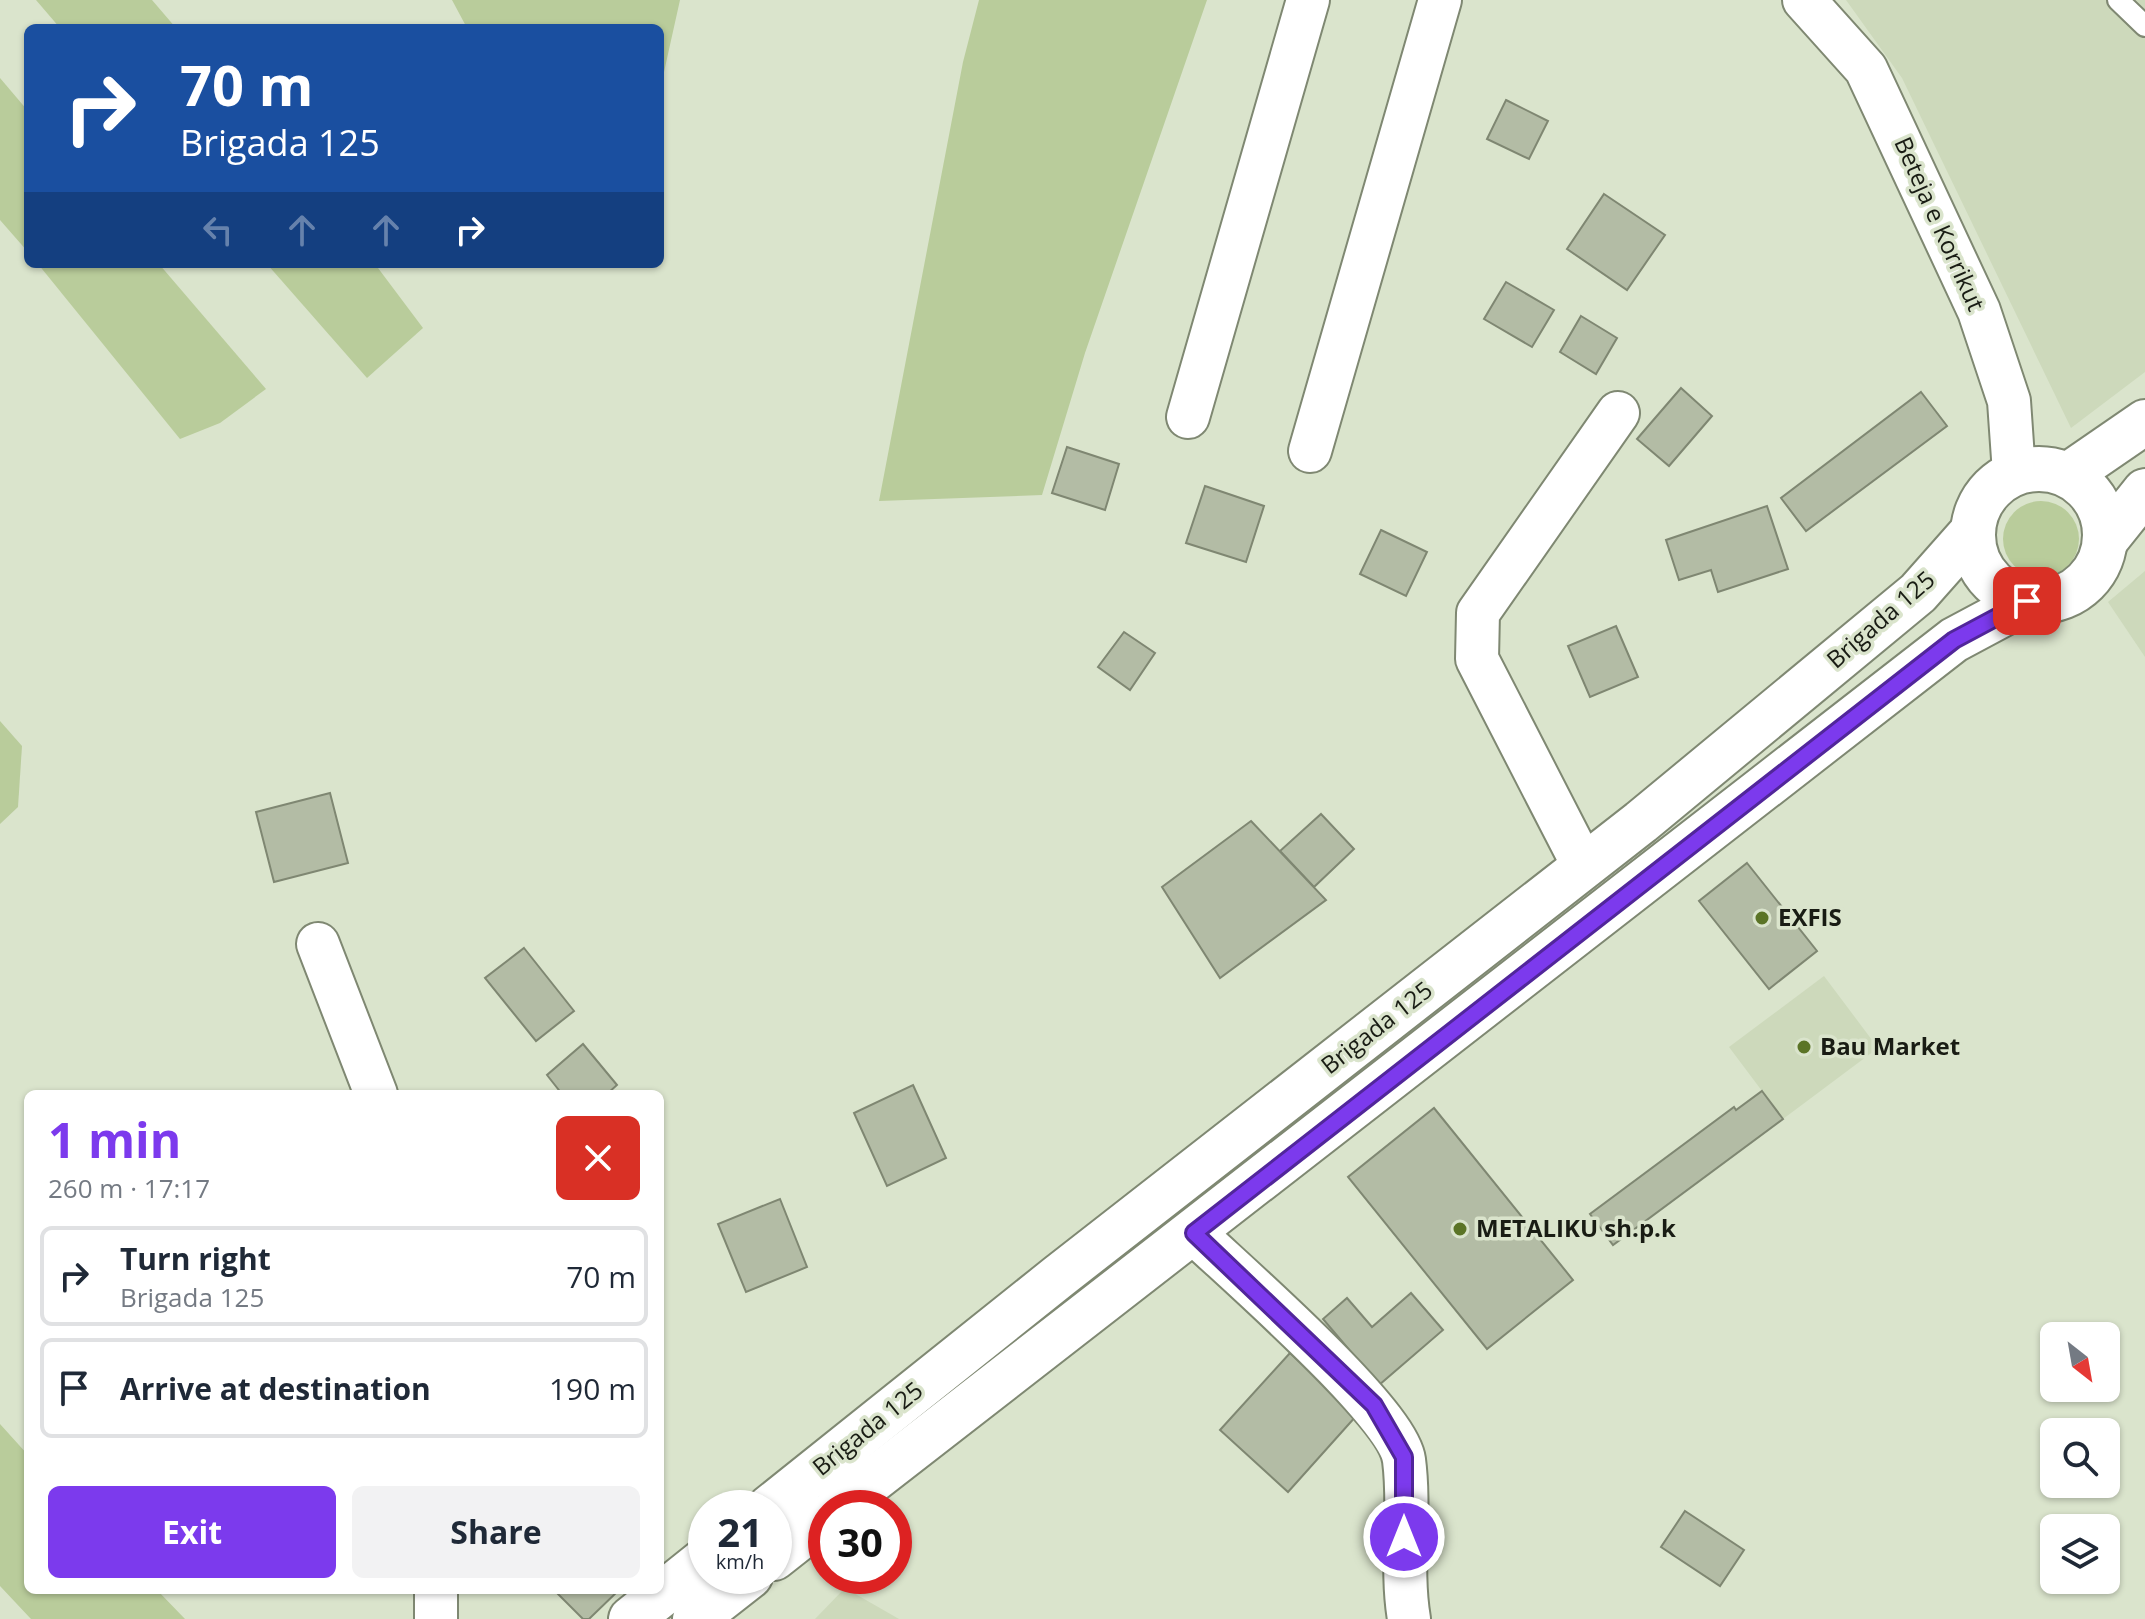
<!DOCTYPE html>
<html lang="en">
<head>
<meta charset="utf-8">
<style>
	body { margin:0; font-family:"Open Sans",sans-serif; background:#f2f2f3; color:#1f2937; height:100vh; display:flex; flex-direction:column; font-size:30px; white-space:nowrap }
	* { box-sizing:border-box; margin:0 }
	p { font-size:26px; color:#747a83 }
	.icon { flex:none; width:44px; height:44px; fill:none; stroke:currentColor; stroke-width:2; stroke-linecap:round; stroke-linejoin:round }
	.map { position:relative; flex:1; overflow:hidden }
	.side { position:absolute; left:24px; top:1090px; width:640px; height:504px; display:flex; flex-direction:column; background:#fff; border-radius:12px; box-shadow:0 2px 6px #0004 }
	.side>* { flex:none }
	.hud { position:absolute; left:24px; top:24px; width:640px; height:244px; border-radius:12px; box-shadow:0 2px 6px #0004; background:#1a4fa0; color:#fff; overflow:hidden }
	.needle { width:52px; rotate:149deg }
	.tools { position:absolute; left:2040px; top:1322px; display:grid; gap:16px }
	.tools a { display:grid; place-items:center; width:80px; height:80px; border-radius:12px; background:#fff; box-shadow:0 2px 6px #0004; font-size:40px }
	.speed { position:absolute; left:688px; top:1490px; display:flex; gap:16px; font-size:40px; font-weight:700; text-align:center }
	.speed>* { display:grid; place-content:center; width:104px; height:104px; border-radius:50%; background:#fff; box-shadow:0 2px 6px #0004; line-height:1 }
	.speed small { font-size:20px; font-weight:400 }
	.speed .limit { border:12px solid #d22; background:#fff; color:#111 }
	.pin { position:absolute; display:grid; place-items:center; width:68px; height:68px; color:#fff; margin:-34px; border-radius:16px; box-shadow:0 4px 12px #0006 }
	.me { position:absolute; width:88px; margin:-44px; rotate:0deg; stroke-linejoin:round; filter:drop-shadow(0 0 6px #0008) }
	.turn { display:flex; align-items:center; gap:28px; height:168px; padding:0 24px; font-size:36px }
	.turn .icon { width:104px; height:104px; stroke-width:2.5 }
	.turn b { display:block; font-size:56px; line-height:68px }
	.lanes { display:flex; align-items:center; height:76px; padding:0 24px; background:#0003; justify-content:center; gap:40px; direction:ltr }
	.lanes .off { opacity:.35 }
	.round { display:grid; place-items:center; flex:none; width:84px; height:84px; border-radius:12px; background:#f2f2f3 }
	.summary { display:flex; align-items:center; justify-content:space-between; height:136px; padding:0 24px }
	h1 { font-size:48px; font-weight:700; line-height:60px; color:#7c3aed }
	.cta { display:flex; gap:16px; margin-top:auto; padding:16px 24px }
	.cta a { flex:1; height:92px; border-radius:12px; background:#7c3aed; color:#fff; font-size:32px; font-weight:700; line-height:92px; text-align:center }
	.cta a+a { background:#f2f2f3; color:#1f2937 }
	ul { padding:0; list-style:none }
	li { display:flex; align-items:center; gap:24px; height:100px; margin:0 16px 12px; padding:0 8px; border:4px solid #e0e1e3; border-radius:12px }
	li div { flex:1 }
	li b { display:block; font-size:30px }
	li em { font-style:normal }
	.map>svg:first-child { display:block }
</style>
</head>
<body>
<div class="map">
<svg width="2145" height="1619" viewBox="0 0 2145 1619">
	<rect width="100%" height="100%" fill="#dae4cc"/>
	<g fill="#cdd9bb">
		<path d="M1846,0H2145V372L2071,428L1902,78Z"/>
		<path d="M2145,571V657L2108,602Z"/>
		<path d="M1824,976L1878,1048L1783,1119L1729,1047Z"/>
		<path d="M845,1588L899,1619H815Z"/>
	</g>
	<g fill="#b9cc9b">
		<path d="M36,0H152L176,28H60Z"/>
		<path d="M452,0H680L660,90V28H467Z"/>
		<path d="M979,0H1207L1085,353L1042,495L879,501L963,62Z"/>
		<path d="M0,78L28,111V252L0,220Z"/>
		<path d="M38,264H159L266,389L220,423L180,439Z"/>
		<path d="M267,264H375L423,328L367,378Z"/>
		<circle cx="2041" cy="539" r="38"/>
		<path d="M0,721L22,746L18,807L0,824Z"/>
		<path d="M0,1424L28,1455V1590H157L185,1619H31L0,1586Z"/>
	</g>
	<g fill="#b3bca5" stroke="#7f8772" stroke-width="2">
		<path d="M1506,100L1548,121L1529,159L1487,139Z"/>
		<path d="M1604,194L1665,235L1627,290L1567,249Z"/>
		<path d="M1506,282L1554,310L1532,347L1484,319Z"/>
		<path d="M1581,316L1617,338L1596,374L1560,352Z"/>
		<path d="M1681,388L1712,416L1669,466L1637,439Z"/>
		<path d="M1921,392L1947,426L1806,531L1781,498Z"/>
		<path d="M1067,447L1119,464L1105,510L1052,493Z"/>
		<path d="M1205,486L1264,506L1246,562L1186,543Z"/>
		<path d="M1767,506L1788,569L1718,592L1711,570L1679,580L1666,540Z"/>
		<path d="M1381,530L1427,552L1406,596L1360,574Z"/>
		<path d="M1616,626L1638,677L1590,697L1568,646Z"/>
		<path d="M1124,632L1155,653L1130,690L1098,667Z"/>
		<path d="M330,793L348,863L274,882L256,812Z"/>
		<path d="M1321,814L1354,849L1314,887L1280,851Z"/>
		<path d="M1251,821L1326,900L1220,978L1162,887Z"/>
		<path d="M1747,863L1817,951L1769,989L1699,901Z"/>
		<path d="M524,948L574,1011L536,1041L485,978Z"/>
		<path d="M583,1044L617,1085L607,1094H562L547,1075Z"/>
		<path d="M913,1085L946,1158L887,1186L854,1113Z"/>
		<path d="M1762,1091L1783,1119L1613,1245L1590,1214L1734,1107L1736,1110Z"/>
		<path d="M1434,1108L1573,1280L1487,1349L1348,1177Z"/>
		<path d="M780,1199L807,1267L746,1292L718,1224Z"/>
		<path d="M1411,1293L1443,1330L1379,1385L1323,1319L1347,1298L1372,1327Z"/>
		<path d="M1290,1353L1357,1415L1288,1492L1220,1430Z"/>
		<path d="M1685,1511L1744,1550L1720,1586L1661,1547Z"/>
		<path d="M554,1590H619L589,1619H583Z"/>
	</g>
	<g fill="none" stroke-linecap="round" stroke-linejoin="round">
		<g stroke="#7f8872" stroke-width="24">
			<path id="lane" d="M2118,0L2145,26"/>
		</g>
		<g stroke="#7f8872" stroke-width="46">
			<g id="street">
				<path d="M1804,0L1866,69L1979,311L2009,401L2014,473"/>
				<path d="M1188,417L1308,0"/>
				<path d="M1310,451L1440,0"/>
				<path d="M1584,867L1477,659L1478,613L1618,413"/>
				<path d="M318,944L376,1094"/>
				<path d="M1194,1233C1236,1273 1398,1413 1404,1460C1411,1513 1400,1566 1409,1619"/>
				<path d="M436,1590V1619"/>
			</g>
		</g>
		<g stroke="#7f8872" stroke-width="48">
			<g id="primary">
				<circle cx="2039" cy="535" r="66"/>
				<path d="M2068,475L2145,422"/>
				<path d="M2105,541L2145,491"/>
				<path d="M769,1508L1058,1277L1641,822L1918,593L1972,532"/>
				<path d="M837,1508L1954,640L2027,601"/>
				<path d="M774,1558L826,1517"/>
				<path d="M631,1619L706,1559"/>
				<path d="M695,1619L750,1576"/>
			</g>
		</g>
		<use href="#lane" stroke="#fff" stroke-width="20"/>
		<use href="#street" stroke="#fff" stroke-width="42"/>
		<use href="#primary" stroke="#fff" stroke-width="44"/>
	</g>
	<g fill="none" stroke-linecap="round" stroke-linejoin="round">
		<g stroke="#51269a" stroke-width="20">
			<path id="route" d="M1404,1537V1457L1374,1405L1194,1233L1954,640L2027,601"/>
		</g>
		<use href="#route" stroke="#7c3aed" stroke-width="14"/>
	</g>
	<g fill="#5b7426" stroke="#dae4cc" stroke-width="3">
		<circle cx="1762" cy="918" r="8"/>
		<circle cx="1804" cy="1047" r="8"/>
		<circle cx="1460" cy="1229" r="8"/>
	</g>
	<g text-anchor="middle" stroke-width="7" stroke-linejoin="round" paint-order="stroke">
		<g font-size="24" fill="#191c14" stroke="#dae4cc">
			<text transform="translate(1939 224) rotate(66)" y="8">Beteja e Korrikut</text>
			<text transform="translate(1881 620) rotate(-41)" y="8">Brigada 125</text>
			<text transform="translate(1377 1028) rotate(-38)" y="8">Brigada 125</text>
			<text transform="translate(868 1429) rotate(-39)" y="8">Brigada 125</text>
		</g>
		<g font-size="24" font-weight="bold" fill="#191c14" stroke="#dae4cc" text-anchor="start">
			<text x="1778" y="926">EXFIS</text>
			<text x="1820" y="1055">Bau Market</text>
			<text x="1476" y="1237">METALIKU sh.p.k</text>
		</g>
	</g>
</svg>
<div class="tools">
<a><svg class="needle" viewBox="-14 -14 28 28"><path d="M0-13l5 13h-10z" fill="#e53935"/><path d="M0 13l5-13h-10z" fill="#747a83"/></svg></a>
<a><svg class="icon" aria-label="search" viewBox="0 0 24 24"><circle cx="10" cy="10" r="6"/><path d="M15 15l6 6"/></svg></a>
<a><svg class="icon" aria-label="layers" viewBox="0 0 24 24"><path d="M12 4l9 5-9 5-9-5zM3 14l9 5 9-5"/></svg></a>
</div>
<div class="speed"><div>21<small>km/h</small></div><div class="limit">30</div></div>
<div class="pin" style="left:2027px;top:601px;background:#d93025"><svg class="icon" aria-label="arrive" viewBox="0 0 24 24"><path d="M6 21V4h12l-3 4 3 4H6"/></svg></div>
<svg class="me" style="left:1404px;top:1537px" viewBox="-20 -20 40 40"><circle r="17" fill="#7c3aed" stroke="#fff" stroke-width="3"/><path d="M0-11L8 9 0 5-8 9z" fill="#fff"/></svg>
<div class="hud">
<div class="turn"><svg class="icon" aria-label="right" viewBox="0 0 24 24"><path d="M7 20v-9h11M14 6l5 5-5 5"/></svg><div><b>70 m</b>Brigada 125</div></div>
<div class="lanes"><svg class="icon off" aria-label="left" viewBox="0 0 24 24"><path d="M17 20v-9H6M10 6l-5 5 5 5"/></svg><svg class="icon off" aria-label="ahead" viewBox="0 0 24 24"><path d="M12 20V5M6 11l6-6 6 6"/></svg><svg class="icon off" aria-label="ahead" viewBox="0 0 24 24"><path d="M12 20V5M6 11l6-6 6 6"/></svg><svg class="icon" aria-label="right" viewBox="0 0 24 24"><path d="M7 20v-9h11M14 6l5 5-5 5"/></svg></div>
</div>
<section class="side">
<div class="summary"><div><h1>1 min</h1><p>260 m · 17:17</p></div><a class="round" style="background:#d93025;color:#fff"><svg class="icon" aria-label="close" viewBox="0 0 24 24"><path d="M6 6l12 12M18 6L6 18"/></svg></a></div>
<ul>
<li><svg class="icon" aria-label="right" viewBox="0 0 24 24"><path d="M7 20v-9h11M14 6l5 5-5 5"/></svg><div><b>Turn right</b><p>Brigada 125</p></div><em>70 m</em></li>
<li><svg class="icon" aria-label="arrive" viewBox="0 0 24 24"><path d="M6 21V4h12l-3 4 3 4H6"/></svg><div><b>Arrive at destination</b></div><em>190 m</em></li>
</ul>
<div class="cta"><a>Exit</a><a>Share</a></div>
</section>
</div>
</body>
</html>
